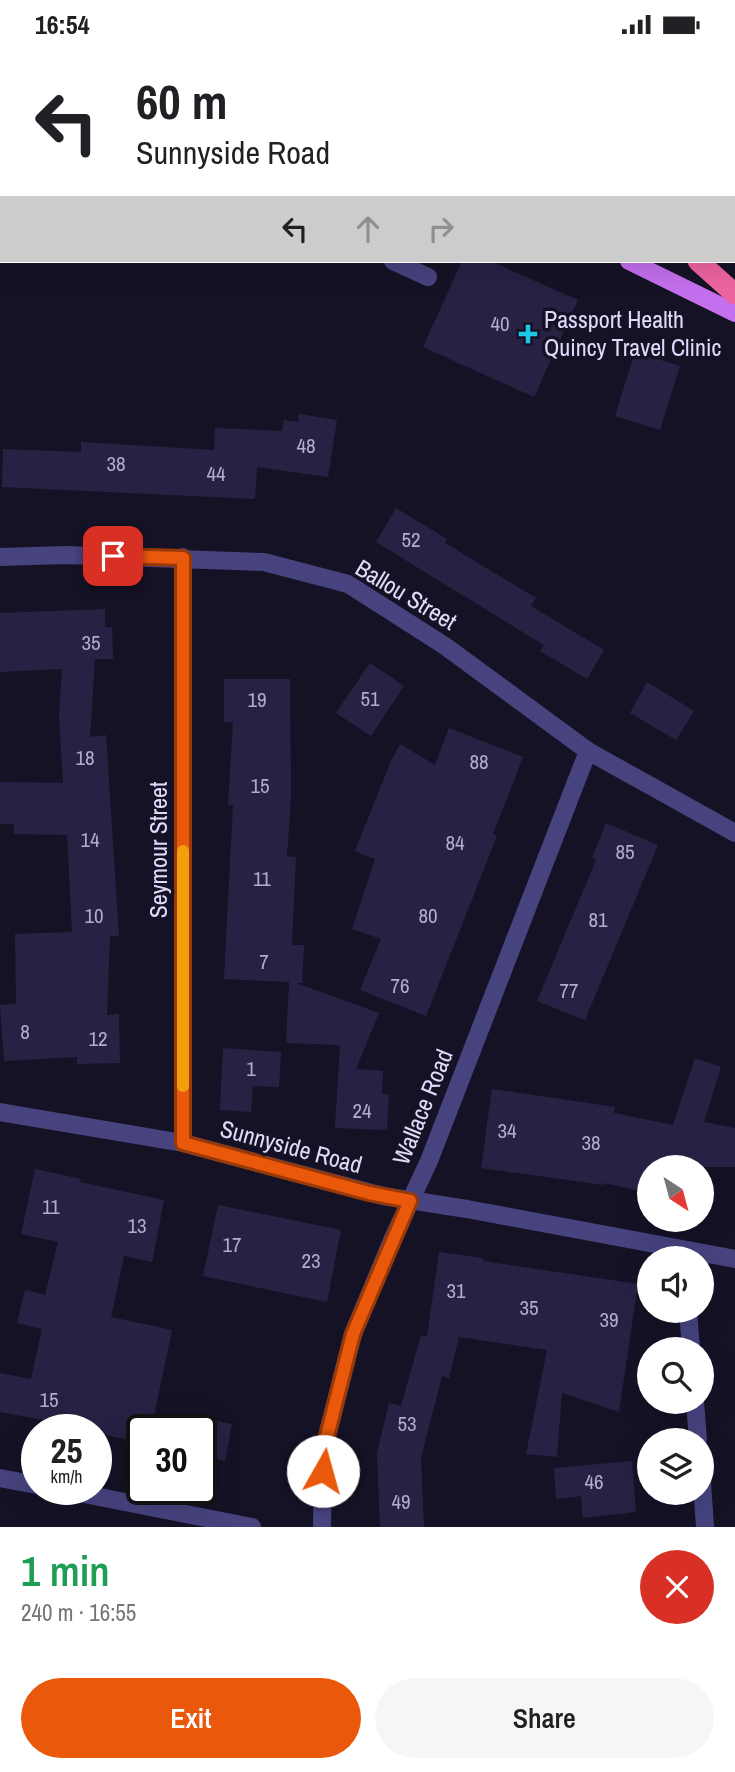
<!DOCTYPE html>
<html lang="en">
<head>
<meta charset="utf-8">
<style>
	body { margin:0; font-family:"Archivo Narrow",sans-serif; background:#f6f6f6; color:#202124; height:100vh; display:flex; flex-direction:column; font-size:26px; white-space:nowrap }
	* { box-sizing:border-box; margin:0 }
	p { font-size:23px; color:#757577 }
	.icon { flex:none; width:38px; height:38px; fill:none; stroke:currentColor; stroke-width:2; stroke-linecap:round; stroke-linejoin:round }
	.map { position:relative; height:1478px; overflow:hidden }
	.side { display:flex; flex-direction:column; background:#fff; flex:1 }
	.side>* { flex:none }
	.guide { position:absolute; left:0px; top:0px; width:735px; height:214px; box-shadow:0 7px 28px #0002; background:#fff; color:#202124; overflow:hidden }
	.needle { width:46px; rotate:144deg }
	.tools { position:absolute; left:637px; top:1106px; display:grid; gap:14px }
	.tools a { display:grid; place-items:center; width:77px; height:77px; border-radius:50%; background:#fff; box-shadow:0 7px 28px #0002; font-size:35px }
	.speed { position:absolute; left:21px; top:1365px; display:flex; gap:14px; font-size:35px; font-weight:700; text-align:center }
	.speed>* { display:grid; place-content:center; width:91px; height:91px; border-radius:50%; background:#fff; box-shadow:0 7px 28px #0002; line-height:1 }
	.speed small { font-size:18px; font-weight:400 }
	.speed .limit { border:4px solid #111; border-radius:10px; background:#fff; color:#111 }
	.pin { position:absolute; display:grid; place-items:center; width:60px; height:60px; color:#fff; margin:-30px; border-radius:14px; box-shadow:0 4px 10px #0006 }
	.me { position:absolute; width:77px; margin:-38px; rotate:7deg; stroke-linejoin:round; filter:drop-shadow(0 0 5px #0008) }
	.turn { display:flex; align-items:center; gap:24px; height:147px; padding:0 21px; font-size:32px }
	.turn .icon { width:91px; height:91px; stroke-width:2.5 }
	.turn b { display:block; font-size:49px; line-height:60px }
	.lanes { display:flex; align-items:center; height:66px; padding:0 21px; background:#0003; justify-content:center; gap:35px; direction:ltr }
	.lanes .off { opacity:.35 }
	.round { display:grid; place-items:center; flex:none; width:74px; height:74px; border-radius:37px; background:#f6f6f6 }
	.overview { display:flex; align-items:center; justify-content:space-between; height:119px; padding:0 21px }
	h1 { font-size:42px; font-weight:600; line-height:52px; color:#1e9e55 }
	.action { display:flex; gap:14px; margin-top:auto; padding:14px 21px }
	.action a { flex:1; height:80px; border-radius:42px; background:#ea580c; color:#fff; font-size:28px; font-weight:600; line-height:80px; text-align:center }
	.action a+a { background:#f6f6f6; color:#202124 }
	.status { display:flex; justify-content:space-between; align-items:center; height:49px; padding:0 35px; background:#fff; direction:ltr }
	.status svg { height:19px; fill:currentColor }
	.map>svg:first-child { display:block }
</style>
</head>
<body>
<div class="status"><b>16:54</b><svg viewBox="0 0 49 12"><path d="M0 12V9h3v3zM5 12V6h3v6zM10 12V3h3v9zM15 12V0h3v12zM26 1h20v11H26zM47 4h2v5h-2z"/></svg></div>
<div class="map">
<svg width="735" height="1478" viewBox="0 0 735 1478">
	<rect width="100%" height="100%" fill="#161226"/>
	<g fill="#292144">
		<path d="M462,212H490L578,251L534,348L423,298Z"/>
		<path d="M635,303L680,317L660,381L615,367Z"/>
		<path d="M299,365L337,371L328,428L257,418L255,450L2,438L3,400L81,403V393L214,401L215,379L282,382L284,371L298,373Z"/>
		<path d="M396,459L447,490L445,494L536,549L531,557L604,601L587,630L540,602L544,596L376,493Z"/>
		<path d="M105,560V578H112L113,610H95L90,688L106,686L119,887H110L107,966L119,965L120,1014L77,1015V1008L4,1012L0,956L16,955L15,885L72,883L67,786L14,785V775H0V733L63,734L59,668L62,620L0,623V564Z"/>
		<path d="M370,614L404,637L371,687L336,664Z"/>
		<path d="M224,630H290L291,748L287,807L296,808L292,896H304L302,934H296L379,964L356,1020L383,1022L382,1045H389L387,1081L335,1079L340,996L286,994L289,933L224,930L233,756H228L233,673H224Z"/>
		<path d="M647,633L694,662L676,691L630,664Z"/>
		<path d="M449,679L523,708L493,785L497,787L426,967L360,941L381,890L352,880L375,810L355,802L391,712L400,695L435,716Z"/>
		<path d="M606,774L658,796L585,971L537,952L596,811L592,809Z"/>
		<path d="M223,999L281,1003L279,1038L253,1037L251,1063L220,1061Z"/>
		<path d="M695,1009L721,1018L704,1073L735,1079V1118H649V1144L604,1134V1136L481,1119L492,1040L615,1058L614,1064L673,1076Z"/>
		<path d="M35,1120L81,1130L80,1133L164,1151L152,1213L124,1207L111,1268L172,1281L151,1381H136L134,1392L96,1384V1381L0,1363V1324L31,1330L42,1280L17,1274L25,1241L45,1246L58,1193L21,1185Z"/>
		<path d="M218,1156L341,1181L327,1253L203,1227Z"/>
		<path d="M439,1203L483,1209V1212L638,1235L619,1363L562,1344L557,1408L526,1405L547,1301L459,1288L449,1329L442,1327L421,1409L424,1478H380L377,1404L389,1354L401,1357L421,1286L427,1288Z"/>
		<path d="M201,1369L232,1375L225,1412L201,1407Z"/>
		<path d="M632,1412L636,1463L583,1469L581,1447L556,1450L554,1419Z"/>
	</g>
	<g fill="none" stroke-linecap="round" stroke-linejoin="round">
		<g stroke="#47437f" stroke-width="18">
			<path d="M393,212L428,228"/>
			<path d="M0,508L66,506L264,513L348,535L445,597L588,702L735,784"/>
			<path d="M183,508V1094"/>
			<path d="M0,1063L183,1094L383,1147L467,1160L735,1210"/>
			<path d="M688,1262L691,1300"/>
			<path d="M695,1353L698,1391"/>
			<path d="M0,1429L37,1436"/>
			<path d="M702,1433L705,1478"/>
			<path d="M59,1440L252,1478"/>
			<path d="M322,1478L323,1403L353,1285L393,1189L429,1112L588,702"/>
		</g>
		<g stroke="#c36fee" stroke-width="18">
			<path d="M188,0L192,2"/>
			<path d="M629,212L735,264"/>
		</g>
		<g stroke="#ed64a1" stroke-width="21">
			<path d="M507,0L509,2"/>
			<path d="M595,0L597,2"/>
			<path d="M640,0L642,2"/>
			<path d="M702,0L704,2"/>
			<path d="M733,23L735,25"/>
			<path d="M733,71L735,72"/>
			<path d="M733,106L735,107"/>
			<path d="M698,212L735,245"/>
		</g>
	</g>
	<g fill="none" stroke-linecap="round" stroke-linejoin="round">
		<g stroke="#983908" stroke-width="18">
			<path id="route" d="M113,507L183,509V1094L369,1144L410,1152L353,1285L323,1403V1422"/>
		</g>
		<use href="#route" stroke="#ea580c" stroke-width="12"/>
		<path stroke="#f59e0b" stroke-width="12" d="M183,802V1037"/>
	</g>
	<path fill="#1dcae5" stroke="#161226" stroke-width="2.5" d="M524.5 274.5h7v7h7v7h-7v7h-7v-7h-7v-7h7z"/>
	<g text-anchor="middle" stroke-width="7" stroke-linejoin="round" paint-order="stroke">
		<g font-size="21" fill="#b2accd">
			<text x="500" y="282">40</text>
			<text x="306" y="404">48</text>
			<text x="116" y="422">38</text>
			<text x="216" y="432">44</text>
			<text x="411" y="498">52</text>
			<text x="91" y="601">35</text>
			<text x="370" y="657">51</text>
			<text x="257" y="658">19</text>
			<text x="85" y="716">18</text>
			<text x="479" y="720">88</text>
			<text x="260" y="744">15</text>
			<text x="90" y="798">14</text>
			<text x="455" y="801">84</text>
			<text x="625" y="810">85</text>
			<text x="262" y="837">11</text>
			<text x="94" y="874">10</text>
			<text x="428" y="874">80</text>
			<text x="598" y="878">81</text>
			<text x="264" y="920">7</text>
			<text x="400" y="944">76</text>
			<text x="569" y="949">77</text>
			<text x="25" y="990">8</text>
			<text x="98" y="997">12</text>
			<text x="251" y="1027">1</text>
			<text x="362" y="1069">24</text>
			<text x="507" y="1089">34</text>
			<text x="591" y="1101">38</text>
			<text x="51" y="1165">11</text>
			<text x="137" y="1184">13</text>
			<text x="232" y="1203">17</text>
			<text x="311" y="1219">23</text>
			<text x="456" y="1249">31</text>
			<text x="529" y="1266">35</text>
			<text x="609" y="1278">39</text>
			<text x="49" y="1358">15</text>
			<text x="407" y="1382">53</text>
			<text x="594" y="1440">46</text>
			<text x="401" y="1460">49</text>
		</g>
		<g font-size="24" fill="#e0dbfb" stroke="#161226" text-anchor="start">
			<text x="544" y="279">Passport Health<tspan x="544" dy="28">Quincy Travel Clinic</tspan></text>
		</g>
		<g font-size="24" fill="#e0dbfb" stroke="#161226">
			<text transform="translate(406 546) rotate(31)" y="8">Ballou Street</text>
			<text transform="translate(159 801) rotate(-90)" y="8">Seymour Street</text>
			<text transform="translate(423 1058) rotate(-68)" y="8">Wallace Road</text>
			<text transform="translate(291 1098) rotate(15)" y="8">Sunnyside Road</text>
		</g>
	</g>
</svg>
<div class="tools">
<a><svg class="needle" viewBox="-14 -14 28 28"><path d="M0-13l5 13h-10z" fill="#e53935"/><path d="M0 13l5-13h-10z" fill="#757577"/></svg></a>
<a><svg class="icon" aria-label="sound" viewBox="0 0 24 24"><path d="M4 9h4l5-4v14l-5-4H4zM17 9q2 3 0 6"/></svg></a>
<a><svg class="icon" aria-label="search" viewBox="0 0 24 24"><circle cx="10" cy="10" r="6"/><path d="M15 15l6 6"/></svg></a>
<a><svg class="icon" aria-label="layers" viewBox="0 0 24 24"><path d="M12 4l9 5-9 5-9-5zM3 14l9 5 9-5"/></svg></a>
</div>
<div class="speed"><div>25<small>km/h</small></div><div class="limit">30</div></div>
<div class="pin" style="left:113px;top:507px;background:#d93025"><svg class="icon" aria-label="arrive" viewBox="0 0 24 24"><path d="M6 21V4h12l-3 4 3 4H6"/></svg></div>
<svg class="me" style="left:323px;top:1422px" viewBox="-20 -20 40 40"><circle r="19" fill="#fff"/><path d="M0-13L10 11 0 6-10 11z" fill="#ea580c"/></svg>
<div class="guide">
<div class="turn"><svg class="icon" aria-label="left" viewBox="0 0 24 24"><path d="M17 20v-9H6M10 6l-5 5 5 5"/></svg><div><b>60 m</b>Sunnyside Road</div></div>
<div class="lanes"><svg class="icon" aria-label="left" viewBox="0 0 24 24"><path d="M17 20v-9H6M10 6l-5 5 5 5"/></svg><svg class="icon off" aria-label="ahead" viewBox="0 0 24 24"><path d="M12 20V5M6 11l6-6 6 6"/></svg><svg class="icon off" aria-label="right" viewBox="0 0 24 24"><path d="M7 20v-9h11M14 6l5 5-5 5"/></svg></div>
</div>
</div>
<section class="side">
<div class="overview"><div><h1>1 min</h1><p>240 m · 16:55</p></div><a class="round" style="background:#d93025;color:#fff"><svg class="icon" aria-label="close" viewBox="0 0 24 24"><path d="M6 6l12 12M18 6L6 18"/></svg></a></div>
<div class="action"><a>Exit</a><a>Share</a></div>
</section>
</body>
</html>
